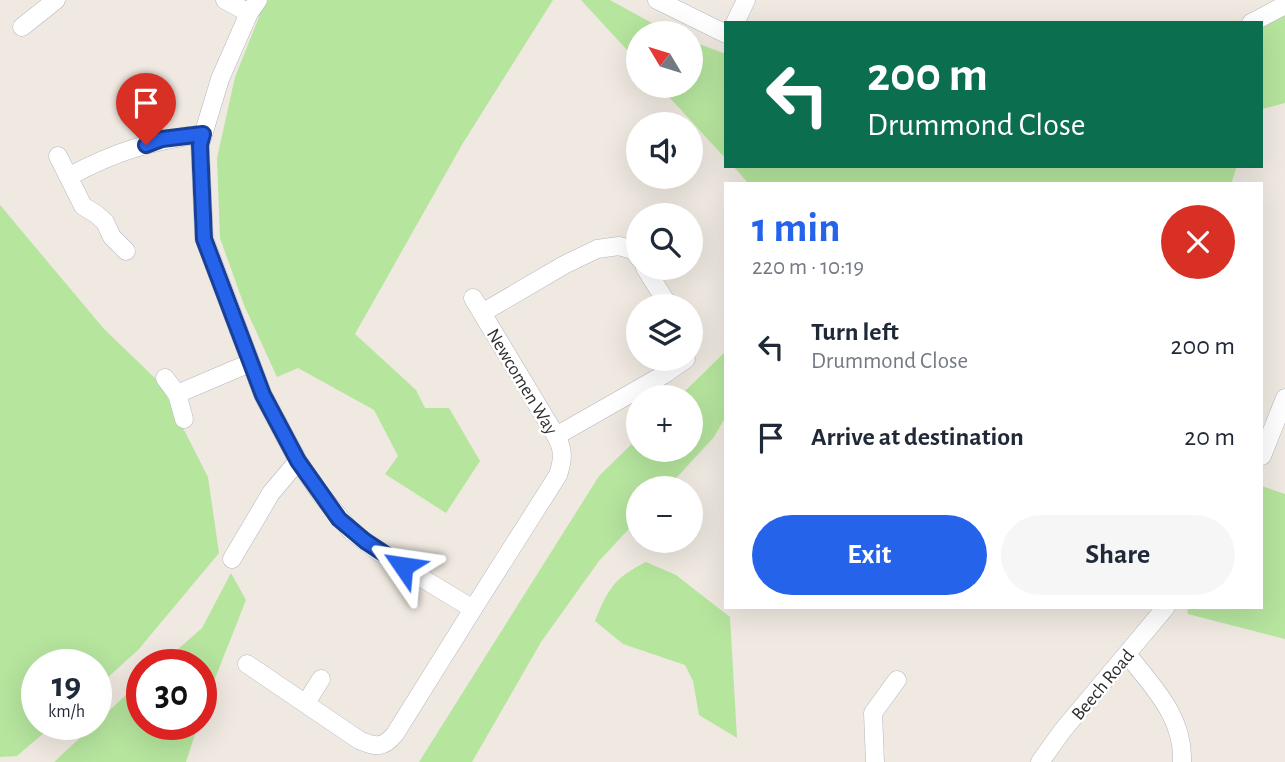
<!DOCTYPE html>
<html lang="en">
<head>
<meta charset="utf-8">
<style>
	body { margin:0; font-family:"Alegreya Sans",sans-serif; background:#f6f6f7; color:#1f2937; height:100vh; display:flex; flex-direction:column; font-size:26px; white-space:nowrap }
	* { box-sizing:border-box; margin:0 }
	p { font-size:23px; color:#747a83 }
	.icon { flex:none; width:38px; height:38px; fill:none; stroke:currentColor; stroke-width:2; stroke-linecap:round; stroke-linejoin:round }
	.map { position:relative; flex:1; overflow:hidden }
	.drawer { position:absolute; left:724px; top:182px; width:539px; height:427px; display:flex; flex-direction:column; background:#fff; border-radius:0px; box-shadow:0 7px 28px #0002 }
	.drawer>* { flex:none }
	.banner { position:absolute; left:724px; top:21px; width:539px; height:147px; border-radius:0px; box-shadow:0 7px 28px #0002; background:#0b6e4f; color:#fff; overflow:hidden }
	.needle { width:46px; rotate:308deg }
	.fabs { position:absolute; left:626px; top:21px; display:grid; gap:14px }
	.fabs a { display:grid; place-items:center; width:77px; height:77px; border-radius:50%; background:#fff; box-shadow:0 7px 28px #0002; font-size:35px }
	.speed { position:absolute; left:21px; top:649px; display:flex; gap:14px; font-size:35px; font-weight:700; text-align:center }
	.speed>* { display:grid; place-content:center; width:91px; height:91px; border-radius:50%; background:#fff; box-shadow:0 7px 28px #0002; line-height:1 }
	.speed small { font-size:18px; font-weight:400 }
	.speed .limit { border:10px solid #d22; background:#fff; color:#111 }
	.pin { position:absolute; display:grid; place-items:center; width:60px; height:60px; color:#fff; margin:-72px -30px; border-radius:50% 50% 50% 0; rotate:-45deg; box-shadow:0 0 7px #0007 }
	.pin .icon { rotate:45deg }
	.me { position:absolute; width:77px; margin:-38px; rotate:302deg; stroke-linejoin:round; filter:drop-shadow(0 0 5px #0008) }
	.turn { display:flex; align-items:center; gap:24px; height:147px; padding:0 28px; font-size:32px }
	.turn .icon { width:91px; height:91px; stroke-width:2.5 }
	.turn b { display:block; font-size:49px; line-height:60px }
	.round { display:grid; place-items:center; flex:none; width:74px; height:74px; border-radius:37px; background:#f6f6f7 }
	.head { display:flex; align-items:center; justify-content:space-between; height:119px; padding:0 28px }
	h1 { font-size:42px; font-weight:700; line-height:52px; color:#2563eb }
	.action { display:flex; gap:14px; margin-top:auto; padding:14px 28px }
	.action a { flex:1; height:80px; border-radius:42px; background:#2563eb; color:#fff; font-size:28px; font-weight:700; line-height:80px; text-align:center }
	.action a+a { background:#f6f6f7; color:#1f2937 }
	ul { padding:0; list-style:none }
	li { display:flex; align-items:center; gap:21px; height:91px; padding:0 28px }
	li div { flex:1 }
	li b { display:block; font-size:26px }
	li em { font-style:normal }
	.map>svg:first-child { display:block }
</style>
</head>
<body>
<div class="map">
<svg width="1285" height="762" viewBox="0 0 1285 762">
	<rect width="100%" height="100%" fill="#efe9e1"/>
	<g fill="#b6e59e">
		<path d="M265,0H553L463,143L355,334L416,390L425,408H449L480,461L446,513L385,474L398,456L374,410L298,368L277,377L244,305L220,238L217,158L235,77L259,17V8Z"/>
		<path d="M581,0H610L670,33H639V63Z"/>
		<path d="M1285,13V103L1262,109V26Z"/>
		<path d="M691,41L726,54V159L659,86H691Z"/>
		<path d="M733,166H1237L1231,184H749Z"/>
		<path d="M0,205L104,329L160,383L208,477L219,553L138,650L96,688V665H37V724L53,725L17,756L0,757Z"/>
		<path d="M726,351V416L714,437L667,488H639V518L599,561L541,642L472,762H419L599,476L639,437V450H691V397H679Z"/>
		<path d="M1262,486L1285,494V639L1188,614L1187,607H1262Z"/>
		<path d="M646,562L676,575L730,617L737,738L699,715L693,681L685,665L623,644L595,621C608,589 614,578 646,562Z"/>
		<path d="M231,573L246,600L201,714V665H160L202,628Z"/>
		<path d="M142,680V724L198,725L186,762H54Z"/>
	</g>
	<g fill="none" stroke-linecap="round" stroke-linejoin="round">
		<g stroke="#b4b7c1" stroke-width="19">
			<g id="minor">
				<path d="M225,0L249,13"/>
				<path d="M258,0L249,13L220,79L200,145L204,238L263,395L298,461L322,496L351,531L379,552L473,609L558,475C563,460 564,450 556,436L473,298"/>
				<path d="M657,0L726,34"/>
				<path d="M735,23L746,0"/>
				<path d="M1251,23L1285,5"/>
				<path d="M22,27L56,0"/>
				<path d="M58,156L83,206L96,214L105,222L112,237L126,251"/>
				<path d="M70,176C114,152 153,140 203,134"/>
				<path d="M645,268L669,306"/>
				<path d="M482,313L564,265L597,249L619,246L633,250L639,258"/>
				<path d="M165,378L177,394L184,419"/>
				<path d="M177,394L250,363"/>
				<path d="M556,436L663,375L686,359"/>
				<path d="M1262,456L1285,398"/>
				<path d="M232,559L271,493L298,461"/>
				<path d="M1127,654C1153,687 1184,717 1182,762"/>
				<path d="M247,664L359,740C375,747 383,749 395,734L473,609"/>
				<path d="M306,703L321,679"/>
				<path d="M875,762L873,713L897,680"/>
				<path d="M1040,762L1063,730L1166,607"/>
			</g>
		</g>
		<use href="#minor" stroke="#fff" stroke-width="18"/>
	</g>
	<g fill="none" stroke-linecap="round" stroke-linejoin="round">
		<g stroke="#184099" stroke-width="18">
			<path id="route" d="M146,145L162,139L203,134L200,145L204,239L263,395L298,461L339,519L365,541L403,566"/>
		</g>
		<use href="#route" stroke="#2563eb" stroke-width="12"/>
	</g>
	<g text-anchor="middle" stroke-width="5" stroke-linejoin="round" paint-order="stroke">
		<g font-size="19" fill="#2e2e2e" stroke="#fff">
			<text transform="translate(523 381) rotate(59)" y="7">Newcomen Way</text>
			<text transform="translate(1102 684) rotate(-50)" y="7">Beech Road</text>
		</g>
	</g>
</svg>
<div class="fabs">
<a><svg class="needle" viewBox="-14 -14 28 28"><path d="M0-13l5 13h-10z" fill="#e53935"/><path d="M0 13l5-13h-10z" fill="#747a83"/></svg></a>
<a><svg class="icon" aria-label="sound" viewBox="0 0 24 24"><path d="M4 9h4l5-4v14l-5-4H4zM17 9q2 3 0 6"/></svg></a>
<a><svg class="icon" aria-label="search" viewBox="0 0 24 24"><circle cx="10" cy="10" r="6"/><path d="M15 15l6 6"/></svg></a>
<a><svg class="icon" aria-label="layers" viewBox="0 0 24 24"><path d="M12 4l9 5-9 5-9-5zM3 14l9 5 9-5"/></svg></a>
<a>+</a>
<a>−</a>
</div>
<div class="speed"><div>19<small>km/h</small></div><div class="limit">30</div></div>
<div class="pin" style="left:146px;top:145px;background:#d93025"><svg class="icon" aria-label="arrive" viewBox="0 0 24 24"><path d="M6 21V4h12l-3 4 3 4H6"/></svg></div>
<svg class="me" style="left:403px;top:566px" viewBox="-20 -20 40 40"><path d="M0-17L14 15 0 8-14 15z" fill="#2563eb" stroke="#fff" stroke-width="4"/></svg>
<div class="banner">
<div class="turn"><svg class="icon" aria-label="left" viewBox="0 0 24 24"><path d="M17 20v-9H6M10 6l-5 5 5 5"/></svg><div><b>200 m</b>Drummond Close</div></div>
</div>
<section class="drawer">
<div class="head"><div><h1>1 min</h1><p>220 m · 10:19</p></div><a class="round" style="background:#d93025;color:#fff"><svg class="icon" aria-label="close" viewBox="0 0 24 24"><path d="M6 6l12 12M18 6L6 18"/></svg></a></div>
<ul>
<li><svg class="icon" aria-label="left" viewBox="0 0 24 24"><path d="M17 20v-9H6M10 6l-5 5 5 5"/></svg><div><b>Turn left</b><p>Drummond Close</p></div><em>200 m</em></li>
<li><svg class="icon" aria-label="arrive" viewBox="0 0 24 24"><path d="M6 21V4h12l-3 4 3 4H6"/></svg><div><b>Arrive at destination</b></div><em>20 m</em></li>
</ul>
<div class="action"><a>Exit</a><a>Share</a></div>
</section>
</div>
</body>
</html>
